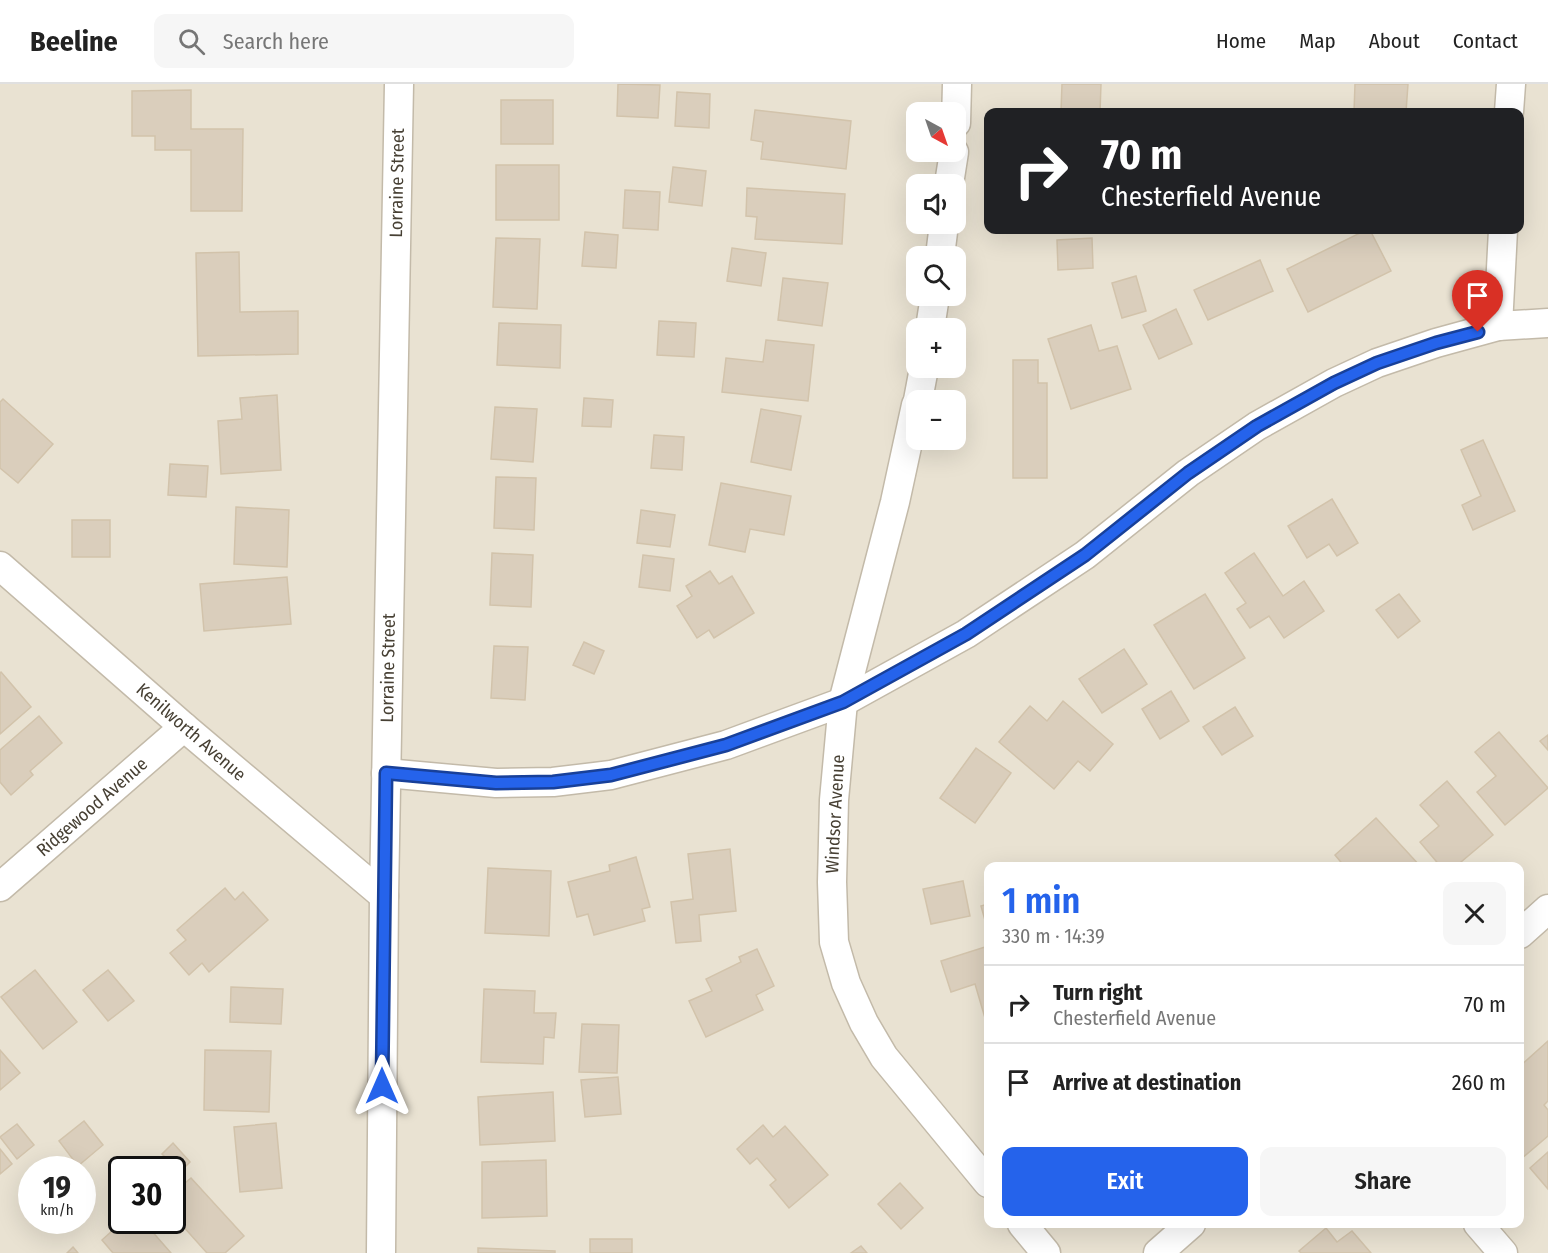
<!DOCTYPE html>
<html lang="en">
<head>
<meta charset="utf-8">
<style>
	body { margin:0; font-family:"Fira Sans Condensed",sans-serif; background:#f6f6f6; color:#222; height:100vh; display:flex; flex-direction:column; font-size:22px; white-space:nowrap }
	* { box-sizing:border-box; margin:0 }
	p { font-size:20px; color:#767676 }
	.icon { flex:none; width:33px; height:33px; fill:none; stroke:currentColor; stroke-width:2; stroke-linecap:round; stroke-linejoin:round }
	.map { position:relative; flex:1; overflow:hidden }
	.drawer { position:absolute; left:984px; top:778px; width:540px; height:366px; display:flex; flex-direction:column; background:#fff; border-radius:12px; box-shadow:0 6px 24px #0002 }
	.drawer>* { flex:none }
	.hud { position:absolute; left:984px; top:24px; width:540px; height:126px; border-radius:12px; box-shadow:0 6px 24px #0002; background:#202124; color:#fff; overflow:hidden }
	.needle { width:39px; rotate:140deg }
	.buttons { position:absolute; left:906px; top:18px; display:grid; gap:12px }
	.buttons a { display:grid; place-items:center; width:60px; height:60px; border-radius:12px; background:#fff; box-shadow:0 6px 24px #0002; font-size:30px }
	.speed { position:absolute; left:18px; top:1072px; display:flex; gap:12px; font-size:30px; font-weight:700; text-align:center }
	.speed>* { display:grid; place-content:center; width:78px; height:78px; border-radius:50%; background:#fff; box-shadow:0 6px 24px #0002; line-height:1 }
	.speed small { font-size:15px; font-weight:400 }
	.speed .limit { border:3px solid #111; border-radius:9px; background:#fff; color:#111 }
	.pin { position:absolute; display:grid; place-items:center; width:51px; height:51px; color:#fff; margin:-62px -26px; border-radius:50% 50% 50% 0; rotate:-45deg; box-shadow:0 0 6px #0007 }
	.pin .icon { rotate:45deg }
	.me { position:absolute; width:66px; margin:-33px; rotate:0deg; stroke-linejoin:round; filter:drop-shadow(0 0 4px #0008) }
	.turn { display:flex; align-items:center; gap:21px; height:126px; padding:0 18px; font-size:27px }
	.turn .icon { width:78px; height:78px; stroke-width:2.5 }
	.turn b { display:block; font-size:42px; line-height:51px }
	.round { display:grid; place-items:center; flex:none; width:63px; height:63px; border-radius:12px; background:#f6f6f6 }
	.summary { display:flex; align-items:center; justify-content:space-between; height:102px; padding:0 18px }
	h1 { font-size:36px; font-weight:600; line-height:45px; color:#2563eb }
	.cta { display:flex; gap:12px; margin-top:auto; padding:12px 18px }
	.cta a { flex:1; height:69px; border-radius:12px; background:#2563eb; color:#fff; font-size:24px; font-weight:600; line-height:69px; text-align:center }
	.cta a+a { background:#f6f6f6; color:#222 }
	ul { padding:0; list-style:none }
	li { display:flex; align-items:center; gap:18px; height:78px; padding:0 18px; border-top:2px solid #e0e0e0 }
	li div { flex:1 }
	li b { display:block; font-size:22px }
	li em { font-style:normal }
	header { display:flex; align-items:center; gap:36px; box-sizing:border-box; height:84px; padding:0 30px; background:#fff; border-bottom:2px solid #e0e0e0 }
	header strong { font-size:28px }
	nav { display:flex; gap:33px; margin-inline-start:auto; font-size:21px }
	.search { width:420px; height:54px; background:#f6f6f6; display:flex; align-items:center; gap:15px; box-sizing:border-box; padding:0 21px; border-radius:12px; color:#767676; font-size:22px }
	.map>svg:first-child { display:block }
</style>
</head>
<body>
<header>
<strong>Beeline</strong>
<div class="search"><svg class="icon" aria-label="search" viewBox="0 0 24 24"><circle cx="10" cy="10" r="6"/><path d="M15 15l6 6"/></svg>Search here</div>
<nav><a>Home</a><a>Map</a><a>About</a><a>Contact</a></nav>
</header>
<div class="map">
<svg width="1548" height="1169" viewBox="0 0 1548 1169">
	<rect width="100%" height="100%" fill="#f4efe5"/>
	<g fill="#e9e2d2" fill-rule="evenodd">
		<path d="M0,0H1548V815L1520,840V783H988V1140H1178L1145,1169H0ZM916,28H956V68H916ZM988,28H1520V146H988ZM916,100H956V140H916ZM916,172H956V212H916ZM916,244H956V284H916ZM916,316H956V356H916ZM32,1086H82V1137H32ZM122,1086H172V1137H122Z"/>
		<path d="M1548,837V1169H1170L1203,1140H1520V862Z"/>
	</g>
	<g fill="#dacebc" stroke="#d2c3ab" stroke-width="1.5">
		<path d="M618,0L660,1L658,34L617,32Z"/>
		<path d="M1062,0H1101L1100,28H1061Z"/>
		<path d="M1355,0H1408L1406,28H1354Z"/>
		<path d="M191,6V45H243L242,127H191V66H155V52H132V7Z"/>
		<path d="M677,8L710,10L709,44L675,42Z"/>
		<rect x="501" y="16" width="52" height="44"/>
		<path d="M755,26L851,37L846,85L761,75L763,58L751,56Z"/>
		<rect x="496" y="81" width="63" height="55"/>
		<path d="M673,83L706,87L702,122L669,118Z"/>
		<path d="M747,104L845,110L842,160L755,155L757,133L746,132Z"/>
		<path d="M625,106L660,108L658,146L623,144Z"/>
		<path d="M1366,146H1370L1391,187L1308,228L1287,185Z"/>
		<path d="M585,148L618,151L616,184L582,182Z"/>
		<path d="M496,154L540,155L537,225L493,223Z"/>
		<path d="M1092,154L1093,184L1058,186L1057,156Z"/>
		<path d="M732,164L766,169L761,202L727,197Z"/>
		<path d="M239,168L240,228L298,227V270L198,272L196,169Z"/>
		<path d="M1260,176L1273,207L1208,236L1194,206Z"/>
		<path d="M1136,192L1146,227L1122,234L1112,199Z"/>
		<path d="M783,194L828,199L822,242L778,236Z"/>
		<path d="M1176,225L1192,260L1159,275L1143,241Z"/>
		<path d="M659,237L696,239L694,273L657,271Z"/>
		<path d="M499,239L561,241L560,284L497,281Z"/>
		<path d="M1091,241L1099,267L1117,262L1131,305L1071,325L1048,255Z"/>
		<path d="M766,256L814,261L808,317L722,308L726,274L763,278Z"/>
		<path d="M1013,276H1038V299H1047V394H1013Z"/>
		<path d="M277,311L281,386L221,390L218,337L242,335L240,314Z"/>
		<path d="M584,314L613,316L611,343L582,342Z"/>
		<path d="M3,315L53,360L18,399L0,384V318Z"/>
		<path d="M495,323L537,325L533,378L491,375Z"/>
		<path d="M761,325L801,332L791,386L751,378Z"/>
		<path d="M654,351L684,353L682,386L651,384Z"/>
		<path d="M1483,356L1515,427L1473,446L1462,421L1481,412L1461,366Z"/>
		<path d="M170,380L208,382L206,413L168,411Z"/>
		<path d="M496,393L536,394L534,446L494,444Z"/>
		<path d="M721,399L791,412L784,451L750,445L745,468L709,461Z"/>
		<path d="M1332,415L1358,459L1337,472L1329,460L1307,474L1288,442Z"/>
		<path d="M236,423L289,426L287,483L234,480Z"/>
		<path d="M641,426L675,431L670,463L637,459Z"/>
		<rect x="72" y="436" width="38" height="37"/>
		<path d="M492,469L533,471L531,523L490,521Z"/>
		<path d="M1254,469L1283,512L1304,497L1324,527L1284,554L1269,532L1250,544L1237,525L1246,519L1225,489Z"/>
		<path d="M643,471L674,475L670,507L639,503Z"/>
		<path d="M710,487L719,500L732,492L754,529L714,554L709,546L697,554L677,522L692,512L686,502Z"/>
		<path d="M287,493L291,540L204,547L200,500Z"/>
		<path d="M1205,510L1245,574L1194,605L1154,541Z"/>
		<path d="M1399,510L1420,537L1398,554L1376,526Z"/>
		<path d="M584,558L604,567L594,590L573,581Z"/>
		<path d="M494,562L528,563L525,616L491,614Z"/>
		<path d="M1124,565L1147,600L1102,629L1079,595Z"/>
		<path d="M1,588L31,623L0,650V589Z"/>
		<path d="M1171,607L1189,637L1160,655L1142,625Z"/>
		<path d="M1063,617L1113,660L1090,687L1078,677L1054,705L999,658L1030,622L1047,637Z"/>
		<path d="M1235,623L1253,652L1222,671L1203,643Z"/>
		<path d="M39,632L62,659L30,687L33,691L11,711L0,698V666Z"/>
		<path d="M1499,648L1548,704L1505,741L1477,708L1496,692L1475,668Z"/>
		<path d="M1548,651V666L1540,657Z"/>
		<path d="M976,664L1011,689L975,739L940,714Z"/>
		<path d="M1447,697L1493,751L1455,783H1441L1420,758L1439,742L1420,721Z"/>
		<path d="M1376,734L1421,783H1345L1335,771Z"/>
		<path d="M730,765L736,827L699,831L701,857L676,859L671,818L693,815L688,770Z"/>
		<path d="M636,773L650,823L642,825L645,837L594,851L588,830L577,833L568,798L610,787L609,781Z"/>
		<path d="M488,784L551,787L549,852L485,849Z"/>
		<path d="M963,797L970,832L931,840L923,805Z"/>
		<path d="M225,804L235,816L243,808L268,836L209,888L202,879L189,891L170,869L186,856L177,846Z"/>
		<path d="M988,820V847L981,822Z"/>
		<path d="M988,862V933L985,934L975,900L951,908L941,877Z"/>
		<path d="M757,865L774,902L756,911L763,926L706,953L689,917L712,907L706,895L741,878L739,873Z"/>
		<path d="M35,886L77,938L43,965L1,913Z"/>
		<path d="M108,886L134,917L108,937L83,906Z"/>
		<path d="M231,903L283,905L281,940L230,938Z"/>
		<path d="M484,905L535,907L534,929H556L554,954L544,953L543,980L481,978Z"/>
		<path d="M582,940L619,941L617,989L579,988Z"/>
		<path d="M1548,957V1017L1544,1021L1548,1026V1052L1521,1075L1520,982Z"/>
		<path d="M0,966L20,989L0,1006Z"/>
		<path d="M205,966L271,967L269,1028L204,1026Z"/>
		<path d="M618,993L621,1030L585,1033L581,996Z"/>
		<path d="M553,1008L555,1057L480,1061L478,1013Z"/>
		<path d="M84,1037L103,1061L78,1082L59,1057Z"/>
		<path d="M276,1039L282,1104L240,1108L234,1043Z"/>
		<path d="M17,1040L34,1061L17,1075L0,1053Z"/>
		<path d="M763,1041L773,1053L785,1042L828,1091L789,1124L770,1101L776,1096L757,1074L750,1080L737,1065Z"/>
		<path d="M173,1059L190,1078L180,1088L162,1070Z"/>
		<path d="M0,1065L12,1080L0,1090Z"/>
		<path d="M1548,1068V1105L1530,1084Z"/>
		<path d="M546,1076L547,1132L482,1134V1078Z"/>
		<path d="M191,1094L244,1152L225,1169H207L172,1130V1110Z"/>
		<path d="M900,1099L923,1124L901,1145L878,1120Z"/>
		<path d="M123,1137H143L171,1169H113L102,1156Z"/>
		<path d="M1326,1144L1337,1158L1352,1147L1371,1169H1301L1299,1167Z"/>
		<rect x="590" y="1155" width="42" height="14"/>
		<path d="M861,1162L867,1169H851Z"/>
		<path d="M73,1163L78,1169H67Z"/>
		<path d="M478,1164L555,1167V1169H478Z"/>
	</g>
	<g fill="none" stroke-linecap="round" stroke-linejoin="round">
		<g stroke="#c3baa9" stroke-width="31">
			<g id="street">
				<path d="M1509,28L1511,0"/>
				<path d="M956,39L957,0"/>
				<path d="M949,100L954,68"/>
				<path d="M940,172L944,140"/>
				<path d="M1498,242L1503,146"/>
				<path d="M930,244L935,212"/>
				<path d="M918,316L924,284"/>
				<path d="M916,321L895,418L843,618L834,716L832,798L834,858L846,899L864,939L884,973L988,1099"/>
				<path d="M0,482L184,643L384,812"/>
				<path d="M386,689L496,699L553,698L611,691L726,661L843,618L966,550L1085,471L1188,389L1257,342L1334,299L1377,279L1436,259L1498,242L1548,239"/>
				<path d="M0,803L184,643"/>
				<path d="M1520,850L1548,825"/>
				<path d="M1022,1140L1046,1169"/>
				<path d="M1478,1140L1503,1169"/>
				<path d="M381,1169L384,812L399,0"/>
				<path d="M1158,1169L1191,1140"/>
			</g>
		</g>
		<use href="#street" stroke="#fff" stroke-width="28"/>
	</g>
	<g fill="none" stroke-linecap="round" stroke-linejoin="round">
		<g stroke="#184099" stroke-width="15">
			<path id="route" d="M382,1002L386,689L496,699L553,698L611,691L726,661L843,618L966,550L1085,471L1188,389L1257,342L1334,299L1377,279L1436,259L1478,248"/>
		</g>
		<use href="#route" stroke="#2563eb" stroke-width="10"/>
	</g>
	<g text-anchor="middle" stroke-width="4.5" stroke-linejoin="round" paint-order="stroke">
		<g font-size="18" fill="#474034" stroke="#fff">
			<text transform="translate(397 99) rotate(-89)" y="6">Lorraine Street</text>
			<text transform="translate(388 584) rotate(-89)" y="6">Lorraine Street</text>
			<text transform="translate(191 648) rotate(41)" y="6">Kenilworth Avenue</text>
			<text transform="translate(92 723) rotate(-41)" y="6">Ridgewood Avenue</text>
			<text transform="translate(835 730) rotate(-87)" y="6">Windsor Avenue</text>
		</g>
	</g>
</svg>
<div class="buttons">
<a><svg class="needle" viewBox="-14 -14 28 28"><path d="M0-13l5 13h-10z" fill="#e53935"/><path d="M0 13l5-13h-10z" fill="#767676"/></svg></a>
<a><svg class="icon" aria-label="sound" viewBox="0 0 24 24"><path d="M4 9h4l5-4v14l-5-4H4zM17 9q2 3 0 6"/></svg></a>
<a><svg class="icon" aria-label="search" viewBox="0 0 24 24"><circle cx="10" cy="10" r="6"/><path d="M15 15l6 6"/></svg></a>
<a>+</a>
<a>−</a>
</div>
<div class="speed"><div>19<small>km/h</small></div><div class="limit">30</div></div>
<div class="pin" style="left:1478px;top:248px;background:#d93025"><svg class="icon" aria-label="arrive" viewBox="0 0 24 24"><path d="M6 21V4h12l-3 4 3 4H6"/></svg></div>
<svg class="me" style="left:382px;top:1002px" viewBox="-20 -20 40 40"><path d="M0-17L14 15 0 8-14 15z" fill="#2563eb" stroke="#fff" stroke-width="4"/></svg>
<div class="hud">
<div class="turn"><svg class="icon" aria-label="right" viewBox="0 0 24 24"><path d="M7 20v-9h11M14 6l5 5-5 5"/></svg><div><b>70 m</b>Chesterfield Avenue</div></div>
</div>
<section class="drawer">
<div class="summary"><div><h1>1 min</h1><p>330 m · 14:39</p></div><a class="round"><svg class="icon" aria-label="close" viewBox="0 0 24 24"><path d="M6 6l12 12M18 6L6 18"/></svg></a></div>
<ul>
<li><svg class="icon" aria-label="right" viewBox="0 0 24 24"><path d="M7 20v-9h11M14 6l5 5-5 5"/></svg><div><b>Turn right</b><p>Chesterfield Avenue</p></div><em>70 m</em></li>
<li><svg class="icon" aria-label="arrive" viewBox="0 0 24 24"><path d="M6 21V4h12l-3 4 3 4H6"/></svg><div><b>Arrive at destination</b></div><em>260 m</em></li>
</ul>
<div class="cta"><a>Exit</a><a>Share</a></div>
</section>
</div>
</body>
</html>
